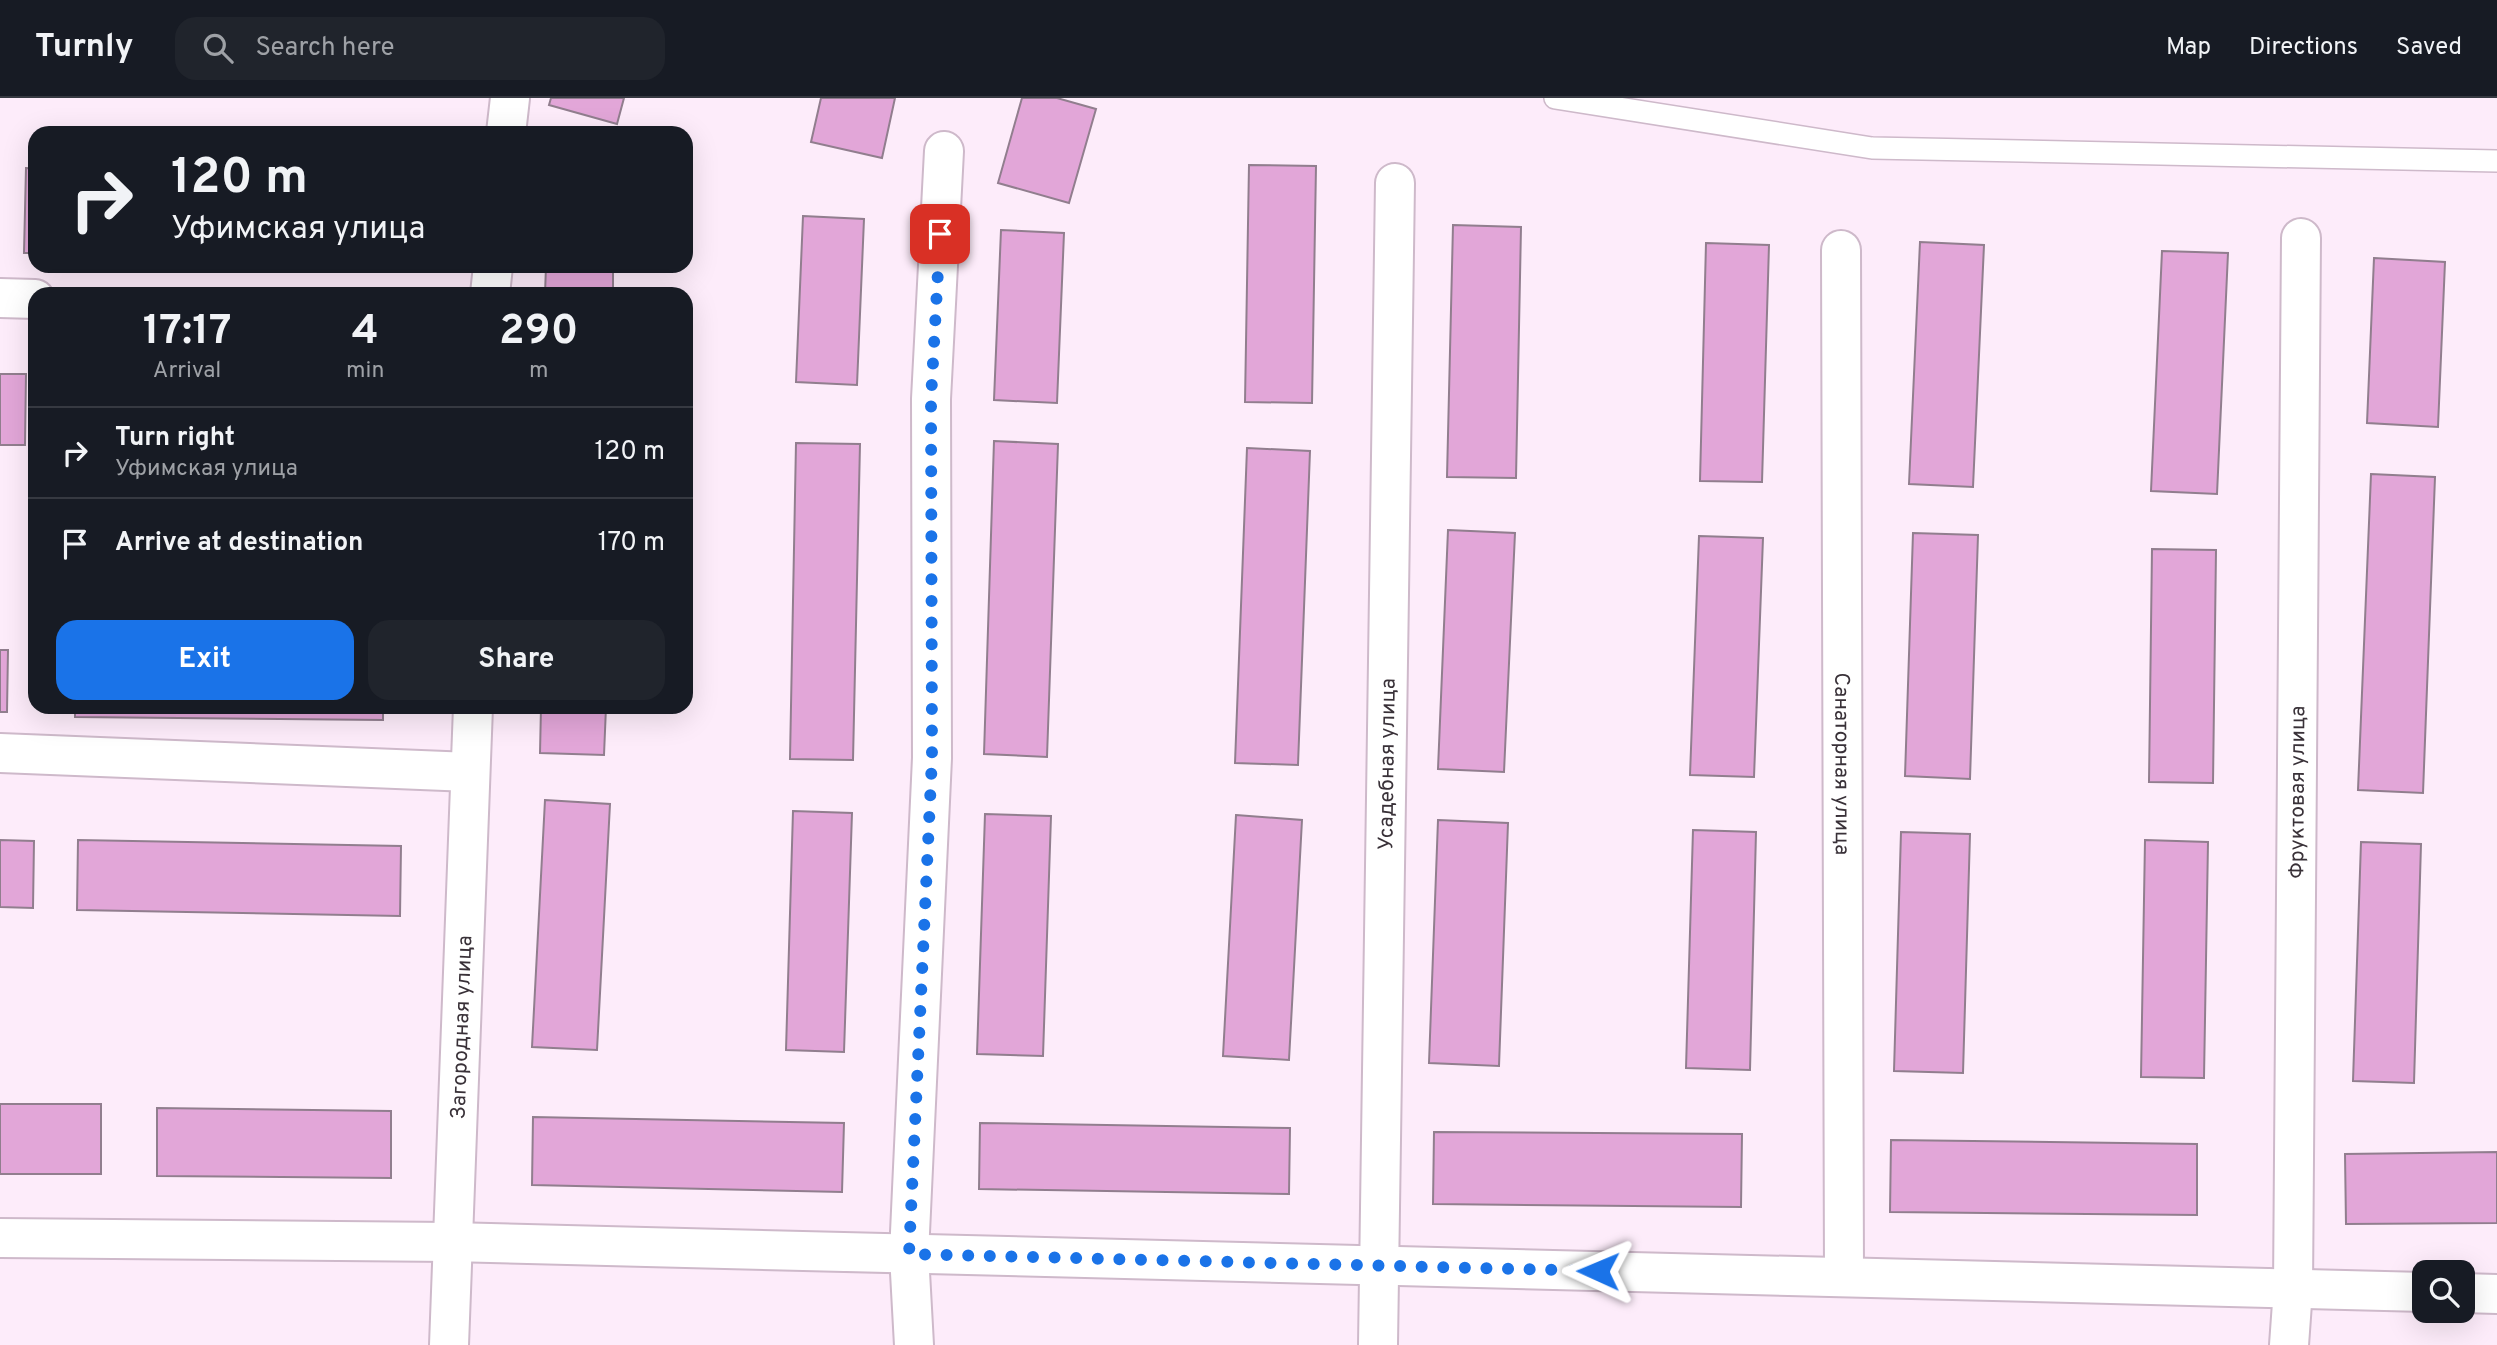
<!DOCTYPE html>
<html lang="en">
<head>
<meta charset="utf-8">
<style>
	body { margin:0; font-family:Overpass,sans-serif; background:#20242c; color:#f1f3f6; height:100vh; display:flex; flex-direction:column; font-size:26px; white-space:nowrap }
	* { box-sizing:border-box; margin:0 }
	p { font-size:23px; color:#9ea1a6 }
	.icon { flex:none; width:38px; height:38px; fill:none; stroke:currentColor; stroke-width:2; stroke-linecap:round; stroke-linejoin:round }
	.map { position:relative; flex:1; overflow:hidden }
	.panel { position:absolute; left:28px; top:189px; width:665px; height:427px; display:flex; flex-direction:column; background:#171b24; border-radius:21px; box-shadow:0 7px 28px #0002 }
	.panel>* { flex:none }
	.top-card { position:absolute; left:28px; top:28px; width:665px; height:147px; border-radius:21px; box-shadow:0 7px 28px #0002; background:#171b24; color:#f1f3f6; overflow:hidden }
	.fabs { position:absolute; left:2412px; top:1162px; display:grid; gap:14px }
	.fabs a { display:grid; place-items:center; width:63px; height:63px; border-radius:14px; background:#171b24; box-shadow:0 7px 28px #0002; font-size:35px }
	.pin { position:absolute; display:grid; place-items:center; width:60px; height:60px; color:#fff; margin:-30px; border-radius:14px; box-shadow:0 4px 10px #0006 }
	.me { position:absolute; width:77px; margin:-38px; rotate:271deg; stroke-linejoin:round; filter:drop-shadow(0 0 5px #0008) }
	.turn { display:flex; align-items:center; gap:24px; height:147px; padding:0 28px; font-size:32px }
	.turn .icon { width:91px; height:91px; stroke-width:2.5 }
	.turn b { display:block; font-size:49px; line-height:60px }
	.eta { display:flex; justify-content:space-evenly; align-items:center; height:119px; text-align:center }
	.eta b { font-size:42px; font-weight:700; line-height:49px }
	.cta { display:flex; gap:14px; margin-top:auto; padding:14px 28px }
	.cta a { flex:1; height:80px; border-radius:21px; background:#1a73e8; color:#fff; font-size:28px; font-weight:700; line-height:80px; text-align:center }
	.cta a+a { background:#20242c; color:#f1f3f6 }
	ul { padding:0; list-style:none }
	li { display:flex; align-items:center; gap:21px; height:91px; padding:0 28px; border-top:2px solid #363941 }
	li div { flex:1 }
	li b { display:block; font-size:26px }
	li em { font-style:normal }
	header { display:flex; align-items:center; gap:42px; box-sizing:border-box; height:98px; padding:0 35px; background:#171b24; border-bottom:2px solid #363941 }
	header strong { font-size:33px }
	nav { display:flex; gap:38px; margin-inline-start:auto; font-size:24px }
	.search { width:490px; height:63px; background:#20242c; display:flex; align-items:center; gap:18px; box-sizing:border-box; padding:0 24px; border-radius:21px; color:#9ea1a6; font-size:26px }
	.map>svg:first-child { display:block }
</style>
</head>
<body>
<header>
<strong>Turnly</strong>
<div class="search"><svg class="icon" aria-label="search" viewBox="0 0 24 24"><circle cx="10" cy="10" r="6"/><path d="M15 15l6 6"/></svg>Search here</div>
<nav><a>Map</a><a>Directions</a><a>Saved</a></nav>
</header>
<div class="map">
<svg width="2497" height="1247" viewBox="0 0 2497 1247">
	<rect width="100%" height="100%" fill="#fdecfa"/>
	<g fill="#e2a6d8" stroke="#917e8e" stroke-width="2">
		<path d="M551,0H624L617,26L549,7Z"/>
		<path d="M821,0H895L882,60L811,44Z"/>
		<path d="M1022,0H1057L1096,11L1069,105L998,85Z"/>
		<path d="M1249,67L1316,68L1312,305L1245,304Z"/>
		<path d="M26,70L35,71V155H24Z"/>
		<path d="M803,118L864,121L857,287L796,284Z"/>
		<path d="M1453,127L1521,129L1516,380L1447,379Z"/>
		<path d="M1001,132L1064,135L1057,305L994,302Z"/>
		<path d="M1920,144L1984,147L1973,389L1909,386Z"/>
		<path d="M1706,145L1769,147L1762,384L1700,383Z"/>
		<path d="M2162,153L2228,155L2217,396L2151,393Z"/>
		<path d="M2374,160L2445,164L2438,329L2367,325Z"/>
		<path d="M546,168H613V196H545Z"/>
		<path d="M0,276H26L25,347H0Z"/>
		<path d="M994,343L1058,346L1047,659L984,656Z"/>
		<path d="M796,345L860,346L853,662L790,661Z"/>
		<path d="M1247,350L1310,353L1298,667L1235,665Z"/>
		<path d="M2371,376L2435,379L2423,695L2358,692Z"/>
		<path d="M1448,432L1515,435L1504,674L1438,671Z"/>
		<path d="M1913,435L1978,437L1970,681L1905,678Z"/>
		<path d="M1699,438L1763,440L1754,679L1690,677Z"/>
		<path d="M2152,451L2216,452L2213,685L2149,684Z"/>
		<path d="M0,552H8L7,614H0Z"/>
		<path d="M75,609H383V622L75,619Z"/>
		<path d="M541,609H606L604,657L540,655Z"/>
		<path d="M545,702L610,706L597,952L532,949Z"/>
		<path d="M793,713L852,715L844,954L786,952Z"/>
		<path d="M985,716L1051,718L1043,958L977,956Z"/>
		<path d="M1236,717L1302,722L1289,962L1223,958Z"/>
		<path d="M1438,722L1508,725L1499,968L1429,965Z"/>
		<path d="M1693,732L1756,734L1750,972L1686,970Z"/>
		<path d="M1901,734L1970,736L1963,975L1894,973Z"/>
		<path d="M0,742L34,743L33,810L0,809Z"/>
		<path d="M78,742L401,748L400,818L77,812Z"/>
		<path d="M2145,742L2208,744L2204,980L2141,979Z"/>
		<path d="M2361,744L2421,746L2414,985L2353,983Z"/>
		<rect x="0" y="1006" width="101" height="70"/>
		<path d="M157,1010L391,1013V1080L157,1078Z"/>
		<path d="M533,1019L844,1025L842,1094L532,1087Z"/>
		<path d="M980,1025L1290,1030L1289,1096L979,1091Z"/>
		<path d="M1434,1034L1742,1036L1741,1109L1433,1106Z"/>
		<path d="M1891,1042L2197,1046V1117L1890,1114Z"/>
		<path d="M2497,1054V1125L2346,1126L2345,1056Z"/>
	</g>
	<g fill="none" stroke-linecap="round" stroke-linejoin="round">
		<g stroke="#ceb9ca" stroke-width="24">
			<path id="service" d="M1555,0L1872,50L2497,63"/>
		</g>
		<g stroke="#ceb9ca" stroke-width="42">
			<g id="minor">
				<path d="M506,35L510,0"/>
				<path id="s1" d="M1841,152L1844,1179"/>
				<path d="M490,196L493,168"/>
				<path d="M0,200L35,201"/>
				<path d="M0,655L470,674"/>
				<path d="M0,1140L451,1144L2424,1194"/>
				<path d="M2462,1195L2497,1196"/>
				<path id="s2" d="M449,1247L473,609"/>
				<path d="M914,1247L909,1156L932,660L931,301L944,53"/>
				<path id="s3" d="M1378,1247L1395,85"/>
				<path id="s4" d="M2289,1247L2293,1191L2301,140"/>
			</g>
		</g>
		<use href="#service" stroke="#fff" stroke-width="21"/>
		<use href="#minor" stroke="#fff" stroke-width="38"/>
	</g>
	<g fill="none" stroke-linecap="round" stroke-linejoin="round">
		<path stroke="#1a73e8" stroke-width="12" stroke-dasharray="0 21.6" d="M940,136L931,301L932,660L909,1156L1598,1173"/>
	</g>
	<g text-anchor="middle" stroke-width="7" stroke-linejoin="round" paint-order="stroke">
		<g font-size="21" fill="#393138" stroke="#fff">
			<text dy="7" stroke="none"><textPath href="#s3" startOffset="581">Усадебная улица</textPath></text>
			<text dy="7" stroke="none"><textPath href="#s1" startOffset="514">Санаторная улица</textPath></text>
			<text dy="7" stroke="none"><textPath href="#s4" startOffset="553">Фруктовая улица</textPath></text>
			<text dy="7" stroke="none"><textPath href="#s2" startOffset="318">Загородная улица</textPath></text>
		</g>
	</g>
</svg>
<div class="fabs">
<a><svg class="icon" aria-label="search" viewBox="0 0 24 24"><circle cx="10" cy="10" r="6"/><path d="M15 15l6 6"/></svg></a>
</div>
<div class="pin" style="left:940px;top:136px;background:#d93025"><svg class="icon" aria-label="arrive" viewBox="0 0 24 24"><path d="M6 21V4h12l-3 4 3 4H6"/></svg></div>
<svg class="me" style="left:1598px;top:1173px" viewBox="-20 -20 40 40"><path d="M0-17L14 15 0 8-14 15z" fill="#1a73e8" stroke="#fff" stroke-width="4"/></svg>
<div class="top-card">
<div class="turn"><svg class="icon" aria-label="right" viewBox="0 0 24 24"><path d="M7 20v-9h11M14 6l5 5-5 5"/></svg><div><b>120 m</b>Уфимская улица</div></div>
</div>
<section class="panel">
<div class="eta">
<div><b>17:17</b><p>Arrival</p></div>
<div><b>4</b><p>min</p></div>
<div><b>290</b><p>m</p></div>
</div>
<ul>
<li><svg class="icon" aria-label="right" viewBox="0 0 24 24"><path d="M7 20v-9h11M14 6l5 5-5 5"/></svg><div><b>Turn right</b><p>Уфимская улица</p></div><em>120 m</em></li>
<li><svg class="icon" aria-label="arrive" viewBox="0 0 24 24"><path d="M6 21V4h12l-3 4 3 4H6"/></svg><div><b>Arrive at destination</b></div><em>170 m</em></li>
</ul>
<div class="cta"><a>Exit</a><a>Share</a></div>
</section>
</div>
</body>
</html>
